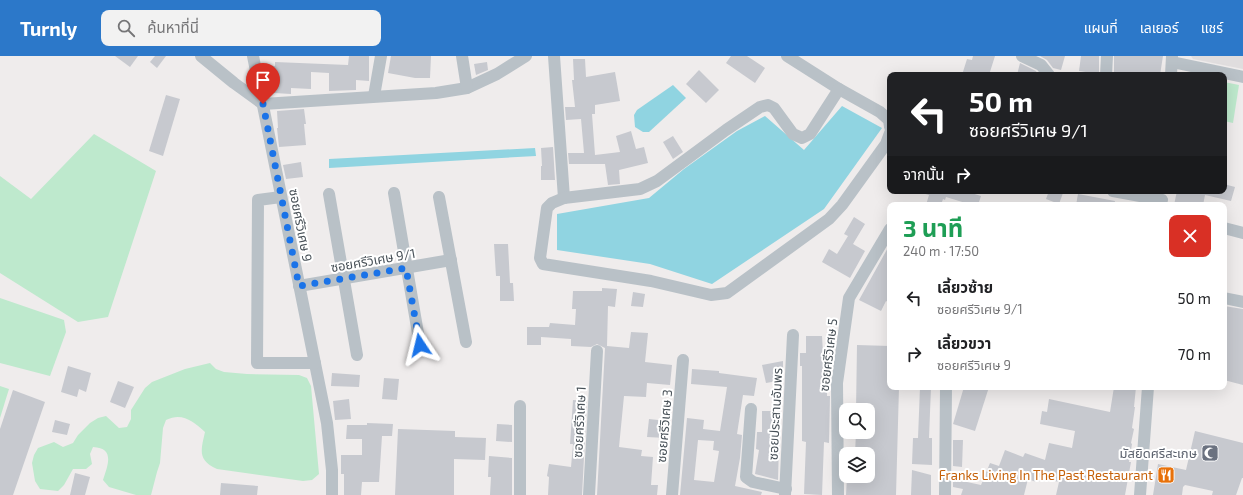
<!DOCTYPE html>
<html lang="th">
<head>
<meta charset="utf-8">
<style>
	body { margin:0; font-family:"Exo 2","Noto Sans Thai",sans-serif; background:#f2f2f2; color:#202124; height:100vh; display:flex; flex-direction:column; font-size:15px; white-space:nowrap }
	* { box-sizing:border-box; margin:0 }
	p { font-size:13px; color:#757577 }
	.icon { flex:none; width:22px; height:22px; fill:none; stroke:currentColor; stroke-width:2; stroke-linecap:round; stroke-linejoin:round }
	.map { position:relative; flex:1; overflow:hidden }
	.sheet { position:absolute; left:887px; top:146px; width:340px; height:188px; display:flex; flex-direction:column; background:#fff; border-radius:8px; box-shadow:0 4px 16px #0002 }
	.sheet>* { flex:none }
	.banner { position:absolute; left:887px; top:16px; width:340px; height:122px; border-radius:8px; box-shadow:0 4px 16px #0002; background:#202124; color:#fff; overflow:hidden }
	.fabs { position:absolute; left:839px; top:347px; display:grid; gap:8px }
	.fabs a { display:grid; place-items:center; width:36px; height:36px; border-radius:8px; background:#fff; box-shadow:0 4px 16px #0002; font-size:20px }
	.pin { position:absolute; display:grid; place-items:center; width:34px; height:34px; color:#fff; margin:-41px -17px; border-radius:50% 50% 50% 0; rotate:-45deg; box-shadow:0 0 4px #0007 }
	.pin .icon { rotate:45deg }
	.me { position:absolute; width:44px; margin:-22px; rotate:350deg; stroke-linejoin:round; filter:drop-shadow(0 0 3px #0008) }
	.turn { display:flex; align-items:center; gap:14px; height:84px; padding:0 16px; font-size:18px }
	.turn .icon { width:52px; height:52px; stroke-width:2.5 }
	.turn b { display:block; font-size:28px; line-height:34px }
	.then { display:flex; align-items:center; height:38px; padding:0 16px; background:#0003; gap:8px; font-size:15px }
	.round { display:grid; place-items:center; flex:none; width:42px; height:42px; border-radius:8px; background:#f2f2f2 }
	.head { display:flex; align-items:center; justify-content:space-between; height:68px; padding:0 16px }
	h1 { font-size:24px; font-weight:700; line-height:30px; color:#1e9e55 }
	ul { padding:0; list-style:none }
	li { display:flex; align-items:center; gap:12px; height:56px; padding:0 16px }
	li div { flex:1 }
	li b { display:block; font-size:15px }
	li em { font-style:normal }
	header { display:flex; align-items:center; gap:24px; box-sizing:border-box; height:56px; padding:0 20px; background:#2c78c9; color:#fff }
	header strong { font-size:19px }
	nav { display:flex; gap:22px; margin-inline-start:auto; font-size:14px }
	.search { width:280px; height:36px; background:#f2f2f2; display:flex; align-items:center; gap:10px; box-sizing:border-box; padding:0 14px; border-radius:8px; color:#757577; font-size:15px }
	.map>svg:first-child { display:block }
</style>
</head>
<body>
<header>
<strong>Turnly</strong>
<div class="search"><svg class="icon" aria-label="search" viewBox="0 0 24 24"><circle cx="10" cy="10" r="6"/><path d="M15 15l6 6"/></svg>ค้นหาที่นี่</div>
<nav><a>แผนที่</a><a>เลเยอร์</a><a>แชร์</a></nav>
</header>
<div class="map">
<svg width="1243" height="439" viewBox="0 0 1243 439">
	<rect width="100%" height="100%" fill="#efecec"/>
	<path fill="#e0ddde" d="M1191,0H1243V13L1193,3Z"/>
	<g fill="#bee9cd">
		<path d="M1224,26L1239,29L1233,67L1224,65Z"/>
		<path d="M94,78L156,115L108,261L78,266L0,217V120L31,143Z"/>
		<path d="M0,242L64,264L66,276L50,320L0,307Z"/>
		<path d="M210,307L216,313L224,316L247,318L299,319L307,322L311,330L319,418L312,424L303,425L217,413C197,404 201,394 205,376C193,365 182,356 166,364L163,372L160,407L157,416L151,439H136L109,431L103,424C108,409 115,392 93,391L90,398L92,408L86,413H73L64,429L58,435L40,433L35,425L32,407L34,399L38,392L54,386L63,391L73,387L78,379L90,367L98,362L106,360L119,372L127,371L131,363V354L145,332L152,326L185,313Z"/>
		<path d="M0,330L9,333L0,362Z"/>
	</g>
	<g fill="#90d4e1">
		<path d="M673,29L686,42L649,76H643L635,71L634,59L637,54Z"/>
		<path d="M842,50L882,72L824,153L712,228L650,208L557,194V158L649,142L684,113L737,75L765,60L804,94Z"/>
		<path d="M535,92L536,100L329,112V103Z"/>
	</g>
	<g fill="#c7c9cf" fill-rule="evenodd">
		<path d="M115,0H138L130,11Z"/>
		<path d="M155,0H166L157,12L150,6Z"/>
		<path d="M349,0H369V25L356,24V34L329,35V17L311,16V33L291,32V38L274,37V21H268V10H275V6L348,9Z"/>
		<path d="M391,0H431L430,22H415L388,17Z"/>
		<path d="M731,0H747L765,12L755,27L726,7Z"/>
		<path d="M973,0H995L989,19H962L967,3L972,4Z"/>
		<path d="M1040,0H1065L1061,14L1053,12L1047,4Z"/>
		<path d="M1081,0H1099V18L1079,15Z"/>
		<path d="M1114,0H1163L1160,19H1124L1114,17Z"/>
		<path d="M573,3H585L586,21L615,16L620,45L595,49V58H592L595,99L620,96L616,80L631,75L636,93L644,91L648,107L619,114L620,128L608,129L605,108H569L568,97H584L581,63L566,64L565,51H575L572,24H574Z"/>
		<path d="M487,6L488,14L476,19L474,8Z"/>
		<path d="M1020,7L1036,15L1038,19H1017Z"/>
		<path d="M699,14L719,34L706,47L686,28Z"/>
		<path d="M166,39L180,43L163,100L149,95Z"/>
		<path d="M304,53L306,68H304L306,89L279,91L277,72H278L277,55Z"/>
		<path d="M673,80L683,96L673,103L663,86Z"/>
		<path d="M553,91L555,124H541V110H542L541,92Z"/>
		<path d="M301,106L303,121L286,123L283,109Z"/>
		<path d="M1224,128L1235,131L1231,145L1205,139L1203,149H1174L1177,135H1224Z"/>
		<path d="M922,135H965L981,140L978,149H972L946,141L945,144L943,143L941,149H926L929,139L922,137Z"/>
		<path d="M1049,135H1056L1063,137L1059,148L1046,143Z"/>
		<path d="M1078,138L1115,145L1114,149H1076Z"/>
		<path d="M854,161L865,168L853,188L865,195L850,222L822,206L829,193L837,198L848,180L844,178Z"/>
		<path d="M494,188H508L510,227H513L514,245H500V220H496Z"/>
		<path d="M890,188V247L886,245L881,255L859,244Z"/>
		<path d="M602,232L617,233L615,251L608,250L607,290L629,292L631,276L648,277L645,306L672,309L670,329L647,327L646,341L624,340L619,391L642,394L641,400L653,401L651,429H658L657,439H597L605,292L597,288L591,291L571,290V283L541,281V289H527V271H549L550,267L575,269L576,253H572L573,235H602Z"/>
		<path d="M633,236L645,238L643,251L631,250Z"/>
		<path d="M1224,250L1243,253V329L1224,324V288L1227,278H1224Z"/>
		<path d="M806,280H822L823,297H830V310H827V340H830L829,387L824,386L822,439L804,438L806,386L802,385V310H800V297H806Z"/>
		<path d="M857,289L890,290V331H899L896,439H846L847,420H868V398H855L856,376H868V354H856Z"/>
		<path d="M783,305V324L766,327L762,309Z"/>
		<path d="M68,310L91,317L86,336L79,333L77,341L61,336Z"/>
		<path d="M692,313L719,315V317L757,322L754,340L743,339L737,378L742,379L740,402L735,430L762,436L761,439H680L687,362L704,364L703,373L720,375L727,331L691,328ZM698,384L714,385L713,394L719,395L714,426L694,424Z"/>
		<path d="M332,317L360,319L359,331L331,330Z"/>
		<path d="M384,322L399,323L397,344L382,343Z"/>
		<path d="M118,325L134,331L125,352L110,346Z"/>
		<path d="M920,331H931L929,382H932V409L912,408L913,382H918Z"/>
		<path d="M964,331H989L975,375L953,368Z"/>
		<path d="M1114,331H1136L1134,351H1135L1132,372L1134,373L1131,387L1132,388L1129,406H1131L1125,439H1056L1059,426L1038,421L1036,426L1028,423L1024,439H961L963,433L953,431V423L981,429L990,407L999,410L1005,394L1023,401L1025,397L1045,404L1049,387L1072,392L1075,375L1040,368L1042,355L1047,356L1049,343L1110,356Z"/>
		<path d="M13,334L45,346L13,439H0V373Z"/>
		<path d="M349,343L351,363L335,364L333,345Z"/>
		<path d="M573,344L587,345L582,439H548L549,421L547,420L549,408L571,411L573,388H570Z"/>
		<path d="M762,355H780L778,424L755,418L759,394L756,393L757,376H762Z"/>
		<path d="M649,363L667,365L666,382L647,381Z"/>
		<path d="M55,364L70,368L67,379L52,376Z"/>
		<path d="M367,367L393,368L392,380H382L379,426H362L361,439H344V418H341V399H362V383H346L347,369H367Z"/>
		<path d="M497,368L512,369V386L496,385Z"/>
		<path d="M398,373L455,375V381L486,382L485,404L454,403V439H395Z"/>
		<path d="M1195,375L1243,387V422H1242L1236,439H1212L1213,435L1185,429L1183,431L1182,439H1153L1158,408L1186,414Z"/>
		<path d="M953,384H963L962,411L953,410Z"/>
		<path d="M489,400L512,402V439H490L491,421H488Z"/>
		<path d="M912,414L931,419V439H911Z"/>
		<path d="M75,417L90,421L85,439H70Z"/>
		<path d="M221,427L258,430L257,439H220Z"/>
	</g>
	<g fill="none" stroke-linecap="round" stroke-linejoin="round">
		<g stroke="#b9c1c7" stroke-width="12">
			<path d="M201,0L234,27L263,48L436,37L467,32L497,18L526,0"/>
			<path d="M253,0L327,367L332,414V439"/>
			<path d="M462,0L467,32"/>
			<path d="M554,0L564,142"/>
			<path d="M787,0L839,33L880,56L889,64L890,71"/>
			<path d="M1022,0L1041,9L1049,19"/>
			<path d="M1172,6L1243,21"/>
			<path d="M1106,19L1107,0"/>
			<path d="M1171,19L1172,0"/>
			<path d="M839,33L810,78L802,82L793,78L774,52L768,49L760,51L726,74L657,125L640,133L564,142L552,147L547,152L540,202L543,208L651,225L711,239L727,237L829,163L842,149L886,88L890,77"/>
			<path d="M374,40L381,0"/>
			<path d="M1113,135L1162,144"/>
			<path d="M394,137L420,289"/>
			<path d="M329,138L357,299"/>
			<path d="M281,141L258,144L257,307H315"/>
			<path d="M439,141L466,286"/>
			<path d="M1224,172L1243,177"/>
			<path d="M299,230L451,204"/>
			<path d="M1224,242L1243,246"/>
			<path d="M520,350V439"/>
			<path d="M751,353L746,421L753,426L786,433"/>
			<path d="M589,439L597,295"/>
			<path d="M672,439L683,304"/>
			<path d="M785,439L793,279"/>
			<path d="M838,439L837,327L849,242L890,173"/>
			<path d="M945,439L946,331"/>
			<path d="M1140,439L1148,331"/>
		</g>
	</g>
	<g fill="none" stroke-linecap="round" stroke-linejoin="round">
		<path stroke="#1a73e8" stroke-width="7" stroke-dasharray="0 12.6" d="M263,48L299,230L406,212L420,289"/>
	</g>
	<defs>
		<g id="mosque-square" transform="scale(0.9)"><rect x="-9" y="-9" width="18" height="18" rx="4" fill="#6b7280" stroke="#fff"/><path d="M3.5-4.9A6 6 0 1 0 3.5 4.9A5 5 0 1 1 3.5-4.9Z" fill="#fff"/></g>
		<g id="restaurant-square" transform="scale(0.9)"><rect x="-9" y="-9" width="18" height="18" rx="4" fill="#e8710a" stroke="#fff"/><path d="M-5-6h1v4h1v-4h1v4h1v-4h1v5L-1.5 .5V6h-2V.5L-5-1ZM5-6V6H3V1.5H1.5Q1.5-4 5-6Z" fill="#fff"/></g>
	</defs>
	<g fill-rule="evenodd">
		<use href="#mosque-square" x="1210" y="397"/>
		<use href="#restaurant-square" x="1166" y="419"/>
	</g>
	<g text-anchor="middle" stroke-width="4" stroke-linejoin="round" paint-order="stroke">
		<g font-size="13" fill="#475057" stroke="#fff">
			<text transform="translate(301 169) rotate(79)" y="5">ซอยศรีวิเศษ 9</text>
			<text transform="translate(373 204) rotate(-10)" y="5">ซอยศรีวิเศษ 9/1</text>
			<text transform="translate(828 299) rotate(-83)" y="5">ซอยศรีวิเศษ 5</text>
			<text transform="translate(775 358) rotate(-87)" y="5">ซอยประสานอัมพร</text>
			<text transform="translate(579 366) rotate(-87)" y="5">ซอยศรีวิเศษ 1</text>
			<text transform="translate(664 370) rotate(-85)" y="5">ซอยศรีวิเศษ 3</text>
		</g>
		<g font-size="13" fill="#5b616d" stroke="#fff" text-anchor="end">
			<text x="1197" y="402">มัสยิดศรีสะเกษ</text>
		</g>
		<g font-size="13" fill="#c56008" stroke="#fff" text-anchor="end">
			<text x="1153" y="424">Franks Living In The Past Restaurant</text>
		</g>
	</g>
</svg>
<div class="fabs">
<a><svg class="icon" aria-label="search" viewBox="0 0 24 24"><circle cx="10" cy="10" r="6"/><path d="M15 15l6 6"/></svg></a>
<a><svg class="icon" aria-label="layers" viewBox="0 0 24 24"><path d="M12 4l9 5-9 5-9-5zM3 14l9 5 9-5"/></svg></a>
</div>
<div class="pin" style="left:263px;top:48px;background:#d93025"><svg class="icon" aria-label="arrive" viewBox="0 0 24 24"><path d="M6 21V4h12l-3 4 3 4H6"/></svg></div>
<svg class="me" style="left:420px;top:289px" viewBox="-20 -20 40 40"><path d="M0-17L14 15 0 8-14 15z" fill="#1a73e8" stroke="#fff" stroke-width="4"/></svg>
<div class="banner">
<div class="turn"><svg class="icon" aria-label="left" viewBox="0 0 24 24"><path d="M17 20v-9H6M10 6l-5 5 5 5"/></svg><div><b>50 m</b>ซอยศรีวิเศษ 9/1</div></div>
<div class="then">จากนั้น<svg class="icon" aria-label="right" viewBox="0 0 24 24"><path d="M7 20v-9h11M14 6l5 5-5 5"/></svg></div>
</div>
<section class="sheet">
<div class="head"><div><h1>3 นาที</h1><p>240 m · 17:50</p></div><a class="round" style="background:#d93025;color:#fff"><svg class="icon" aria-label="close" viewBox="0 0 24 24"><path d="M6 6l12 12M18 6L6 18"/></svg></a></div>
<ul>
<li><svg class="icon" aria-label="left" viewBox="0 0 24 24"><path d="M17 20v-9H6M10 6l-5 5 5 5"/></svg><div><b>เลี้ยวซ้าย</b><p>ซอยศรีวิเศษ 9/1</p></div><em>50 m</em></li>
<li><svg class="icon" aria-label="right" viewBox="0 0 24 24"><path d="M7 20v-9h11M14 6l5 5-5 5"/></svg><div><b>เลี้ยวขวา</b><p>ซอยศรีวิเศษ 9</p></div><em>70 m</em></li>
</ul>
</section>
</div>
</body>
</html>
